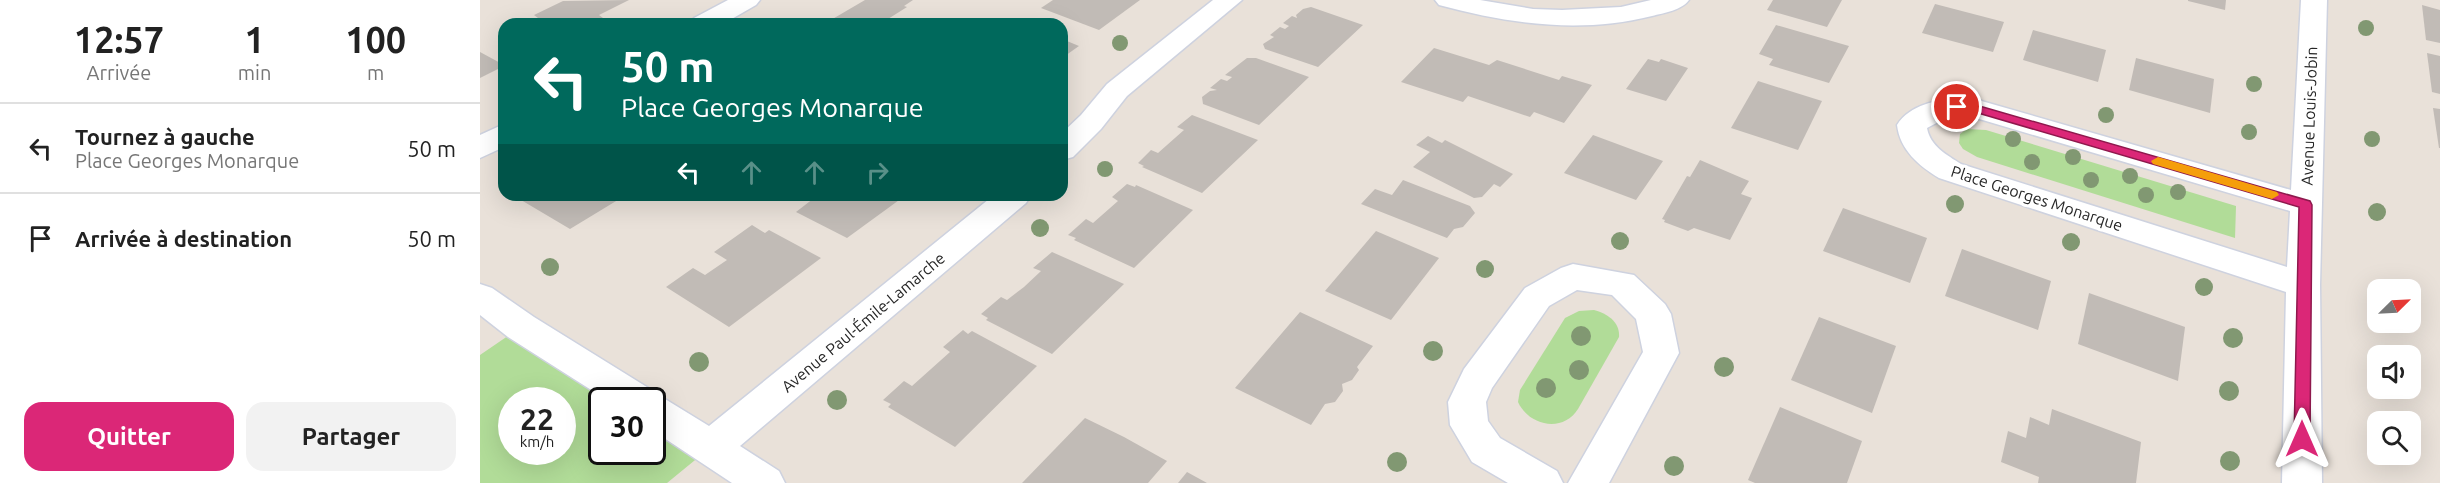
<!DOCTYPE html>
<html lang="fr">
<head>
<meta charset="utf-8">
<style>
	body { margin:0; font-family:Ubuntu,sans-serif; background:#f2f2f2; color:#222; height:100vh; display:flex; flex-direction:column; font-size:22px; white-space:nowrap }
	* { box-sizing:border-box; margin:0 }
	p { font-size:20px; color:#767676 }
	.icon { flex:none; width:33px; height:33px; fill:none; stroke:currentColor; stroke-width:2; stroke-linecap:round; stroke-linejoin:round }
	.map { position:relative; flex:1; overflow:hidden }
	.drawer { display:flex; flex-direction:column; background:#fff; width:480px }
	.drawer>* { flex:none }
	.top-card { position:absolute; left:18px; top:18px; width:570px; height:183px; border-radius:18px; box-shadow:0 6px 24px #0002; background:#00695c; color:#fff; overflow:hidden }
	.needle { width:39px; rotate:66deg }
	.tools { position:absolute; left:1887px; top:279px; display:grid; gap:12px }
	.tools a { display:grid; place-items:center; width:54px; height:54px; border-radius:12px; background:#fff; box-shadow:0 6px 24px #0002; font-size:30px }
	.speed { position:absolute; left:18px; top:387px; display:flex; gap:12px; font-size:30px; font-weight:700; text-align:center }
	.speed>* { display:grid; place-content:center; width:78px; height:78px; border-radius:50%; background:#fff; box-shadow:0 6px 24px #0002; line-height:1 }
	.speed small { font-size:15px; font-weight:400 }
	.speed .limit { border:3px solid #111; border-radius:9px; background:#fff; color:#111 }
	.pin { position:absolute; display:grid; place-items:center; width:51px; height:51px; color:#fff; margin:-26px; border:3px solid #fff; border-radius:50%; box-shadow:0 2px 6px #0007 }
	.me { position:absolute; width:66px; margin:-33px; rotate:0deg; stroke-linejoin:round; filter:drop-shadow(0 0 4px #0008) }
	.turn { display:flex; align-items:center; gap:21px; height:126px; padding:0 24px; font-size:27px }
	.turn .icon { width:78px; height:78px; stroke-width:2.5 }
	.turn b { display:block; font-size:42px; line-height:51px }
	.lanes { display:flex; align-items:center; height:57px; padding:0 24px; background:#0003; justify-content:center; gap:30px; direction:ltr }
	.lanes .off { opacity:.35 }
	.eta { display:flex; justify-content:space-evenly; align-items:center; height:102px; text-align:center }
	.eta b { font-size:36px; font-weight:600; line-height:42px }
	.primary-button { display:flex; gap:12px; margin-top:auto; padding:12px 24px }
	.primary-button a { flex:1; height:69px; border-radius:18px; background:#db2777; color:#fff; font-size:24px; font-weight:600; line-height:69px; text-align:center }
	.primary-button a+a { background:#f2f2f2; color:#222 }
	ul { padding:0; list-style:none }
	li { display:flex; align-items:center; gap:18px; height:90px; padding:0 24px; border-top:2px solid #e0e0e0 }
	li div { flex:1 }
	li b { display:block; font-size:22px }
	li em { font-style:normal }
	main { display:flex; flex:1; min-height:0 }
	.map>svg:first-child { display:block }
</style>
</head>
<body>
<main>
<section class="drawer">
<div class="eta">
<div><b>12:57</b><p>Arrivée</p></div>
<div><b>1</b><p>min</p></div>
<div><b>100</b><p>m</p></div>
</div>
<ul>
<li><svg class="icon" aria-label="left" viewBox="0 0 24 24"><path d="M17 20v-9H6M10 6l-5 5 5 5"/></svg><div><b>Tournez à gauche</b><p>Place Georges Monarque</p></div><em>50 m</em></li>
<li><svg class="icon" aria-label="arrive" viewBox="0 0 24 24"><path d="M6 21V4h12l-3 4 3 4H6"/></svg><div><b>Arrivée à destination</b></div><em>50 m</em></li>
</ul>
<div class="primary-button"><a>Quitter</a><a>Partager</a></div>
</section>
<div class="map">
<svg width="1960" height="483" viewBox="0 0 1960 483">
	<rect width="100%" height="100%" fill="#e9e1d9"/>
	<g fill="#b1dc98" fill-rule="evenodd">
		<path d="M1487,129L1506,130L1756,206L1755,238L1497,157L1483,149L1479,143L1480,134Z"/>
		<path d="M1114,310C1128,314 1140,322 1139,337L1098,409C1083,433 1049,426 1038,402L1040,390L1085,318L1099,311Z"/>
		<path d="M41,327L157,400H122V452H172L173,410L231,447L187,483H0V355ZM32,400H82V452H32Z"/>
	</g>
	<g fill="#c1bbb6">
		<path d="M149,0L119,15L123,18L110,24H46L58,18L54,15L83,1Z"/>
		<path d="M385,0H433L424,6L427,7L400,24H344Z"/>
		<path d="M573,0H660L619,30L561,8Z"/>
		<path d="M1293,0H1362L1347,27L1287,10Z"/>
		<path d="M1708,0H1746L1745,10L1708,1Z"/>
		<path d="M1455,4L1524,22L1513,52L1442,33Z"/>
		<path d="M1942,5L1960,10V43L1946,40Z"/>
		<path d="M831,7L883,25L838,67L785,49L783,44L794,37L790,35L800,27L805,29L809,26L803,23L812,16L817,18L816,15L823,9Z"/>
		<path d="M1296,25L1369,46L1349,83L1289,65L1293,59L1279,54Z"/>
		<path d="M1553,30L1626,50L1618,82L1543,60Z"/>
		<path d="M582,39L599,46L582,58Z"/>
		<path d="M954,48L1009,65L1017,60L1079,80L1082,76L1112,85L1084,123L1054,112L1050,117L988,96L983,102L921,82Z"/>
		<path d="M0,52L24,65V66L0,78Z"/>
		<path d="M1947,53L1960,56V94L1952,92Z"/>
		<path d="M767,58H776L829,77L779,125L723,104L722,97L730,91L737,90L730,88L741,79L747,81L751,78L752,77L745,75Z"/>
		<path d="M1656,58L1734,79L1730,113L1649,90Z"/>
		<path d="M1168,59L1179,62L1181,59L1208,68L1186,101L1146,89Z"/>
		<path d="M1278,81L1342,101L1318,150L1251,128Z"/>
		<path d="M1953,108L1960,109V148H1959Z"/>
		<path d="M712,115L778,140L722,193L662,167L664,166L658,163L671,150L678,153L704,130L697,127Z"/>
		<path d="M1113,135L1183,161L1156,200L1084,173Z"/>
		<path d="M948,136L962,143L965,140L1033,174L1020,187L1014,184L1002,197L994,198L933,167L950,152L936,145Z"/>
		<path d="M1220,160L1269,181L1261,194L1272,198L1250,240L1214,228L1208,231L1184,222L1185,220L1182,219L1207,176L1210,177Z"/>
		<path d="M923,180L990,206L995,213L983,227L974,229L967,238L881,204L895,189L912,195Z"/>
		<path d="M647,184L655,187L656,185L713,210L654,268L594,240L596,238L588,235L606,219L613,223L638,201L632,197Z"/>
		<path d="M40,195H146L90,229L36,197Z"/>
		<path d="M338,195H426L367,238L316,212Z"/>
		<path d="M1363,208L1447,238L1430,283L1343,251Z"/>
		<path d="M272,225L285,233L289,230L341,258L249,327L186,287L213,268L225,275L244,262L247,260L234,252Z"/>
		<path d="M896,231L959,258L911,320L845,291Z"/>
		<path d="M1482,249L1571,281L1558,330L1465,296Z"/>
		<path d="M572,252L644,284L572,354L506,320L508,318L501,314L521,297L527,300L544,287L561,271L553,268Z"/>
		<path d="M1609,293L1705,327L1698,381L1598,344Z"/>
		<path d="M820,312L893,346L877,367L879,370L872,380L862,384L863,391L855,402L845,404L831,425L755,388Z"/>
		<path d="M1339,317L1416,346L1392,413L1311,380Z"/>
		<path d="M483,330L488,334L492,331L557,366L475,447L408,407L411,404L403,400L424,381L432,386L470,352L463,347Z"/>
		<path d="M1300,407L1382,441L1367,483H1275L1268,480Z"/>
		<path d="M1572,409L1661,442L1656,483H1558L1559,477L1521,462L1528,431L1546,438L1550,417L1569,425Z"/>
		<path d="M605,418L644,437L687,461L668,483H542Z"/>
		<path d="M707,472L727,483H698Z"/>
	</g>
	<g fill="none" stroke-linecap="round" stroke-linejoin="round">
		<g stroke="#ced2df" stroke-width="3">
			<g id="street">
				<path d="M248,0H280L276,5L243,24H210L214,18Z"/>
				<path d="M733,0H762L647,96L621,129L593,157L582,160V133L601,115L627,84Z"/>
				<path d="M955,0H1000L1053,9L1082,10L1141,7L1171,0H1209C1202,10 1184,13 1172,16C1100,34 1030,24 959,5Z"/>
				<path d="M1821,0H1847L1840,285L1842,483H1802L1806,292L1459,178C1439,166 1420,150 1417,125C1433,100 1471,97 1498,100L1811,190ZM1480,117L1496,118L1810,211L1807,267L1481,164C1467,155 1450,146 1447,128L1466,118Z"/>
				<path d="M24,124V147L0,158V135Z"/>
				<path d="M514,195H551L546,203L260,446L299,471L305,483H252L172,430V400H127L28,337L0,315V284L12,288L54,317L170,389L173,395L185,399L229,426Z"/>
				<path d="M1093,264L1154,275L1185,304L1191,314L1199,353L1129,483H1088L1163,352L1156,319L1132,295L1097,290L1069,306L1012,388L1006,402L1008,421L1020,438L1077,471L1083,483H1028L992,462L970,425L968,402L984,369L1045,288L1081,268Z"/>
			</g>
		</g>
		<use href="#street" fill="#fff" fill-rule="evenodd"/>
	</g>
	<g fill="#819872">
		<circle cx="1886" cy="28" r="8"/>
		<circle cx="640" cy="43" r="8"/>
		<circle cx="1774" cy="84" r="8"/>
		<circle cx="1626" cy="115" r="8"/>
		<circle cx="1769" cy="132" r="8"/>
		<circle cx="1533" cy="139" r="8"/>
		<circle cx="1892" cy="139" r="8"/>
		<circle cx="1593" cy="157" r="8"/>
		<circle cx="1552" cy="162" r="8"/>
		<circle cx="625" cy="169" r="8"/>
		<circle cx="1650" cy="176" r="8"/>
		<circle cx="1611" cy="180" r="8"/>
		<circle cx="1698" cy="192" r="8"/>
		<circle cx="1666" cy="195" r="8"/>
		<circle cx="1475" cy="204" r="9"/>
		<circle cx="1897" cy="212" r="9"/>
		<circle cx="560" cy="228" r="9"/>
		<circle cx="1140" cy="241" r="9"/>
		<circle cx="1591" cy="242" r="9"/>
		<circle cx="70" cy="267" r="9"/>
		<circle cx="1005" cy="269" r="9"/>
		<circle cx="1724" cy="287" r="9"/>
		<circle cx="1101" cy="336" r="10"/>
		<circle cx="1753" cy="338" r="10"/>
		<circle cx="953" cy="351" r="10"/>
		<circle cx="219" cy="362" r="10"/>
		<circle cx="1244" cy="367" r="10"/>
		<circle cx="1099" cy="370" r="10"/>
		<circle cx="1066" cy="388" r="10"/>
		<circle cx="1749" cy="391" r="10"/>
		<circle cx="357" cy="400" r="10"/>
		<circle cx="1750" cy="461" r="10"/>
		<circle cx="917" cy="462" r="10"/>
		<circle cx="1194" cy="466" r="10"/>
	</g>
	<path fill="#db2777" stroke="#8e194d" stroke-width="1.5" d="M1477,103L1503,107L1830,201L1832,205L1830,439L1828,444L1822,446L1817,444L1814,439L1819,207L1498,113L1473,110V104Z"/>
	<path fill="#f59e0b" d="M1678,157L1797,192L1799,195L1792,199L1673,164L1671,161Z"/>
	<g text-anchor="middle" stroke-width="6" stroke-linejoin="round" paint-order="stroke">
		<g font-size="16" fill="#272727" stroke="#fff">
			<text transform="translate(1829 116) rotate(-88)" y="6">Avenue Louis-Jobin</text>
			<text transform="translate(1557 198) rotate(18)" y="6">Place Georges Monarque</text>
			<text transform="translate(383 322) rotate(-40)" y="6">Avenue Paul-Émile-Lamarche</text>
		</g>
	</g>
</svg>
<div class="tools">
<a><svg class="needle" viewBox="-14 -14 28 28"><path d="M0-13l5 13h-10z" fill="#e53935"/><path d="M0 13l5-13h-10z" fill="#767676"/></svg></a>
<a><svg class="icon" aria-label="sound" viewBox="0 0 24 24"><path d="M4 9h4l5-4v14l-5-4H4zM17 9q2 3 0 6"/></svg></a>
<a><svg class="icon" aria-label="search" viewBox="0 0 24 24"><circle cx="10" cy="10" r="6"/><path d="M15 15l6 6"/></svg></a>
</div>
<div class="speed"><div>22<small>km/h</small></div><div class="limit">30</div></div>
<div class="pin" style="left:1477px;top:107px;background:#d93025"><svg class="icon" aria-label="arrive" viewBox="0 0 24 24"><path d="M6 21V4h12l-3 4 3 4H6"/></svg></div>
<svg class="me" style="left:1822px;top:439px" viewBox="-20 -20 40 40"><path d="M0-17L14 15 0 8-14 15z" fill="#db2777" stroke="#fff" stroke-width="4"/></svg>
<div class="top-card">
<div class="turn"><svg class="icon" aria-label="left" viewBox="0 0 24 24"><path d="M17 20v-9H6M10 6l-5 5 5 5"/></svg><div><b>50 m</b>Place Georges Monarque</div></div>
<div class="lanes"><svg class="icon" aria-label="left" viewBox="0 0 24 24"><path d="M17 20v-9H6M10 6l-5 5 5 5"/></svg><svg class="icon off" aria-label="ahead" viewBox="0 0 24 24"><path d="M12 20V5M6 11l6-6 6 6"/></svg><svg class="icon off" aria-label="ahead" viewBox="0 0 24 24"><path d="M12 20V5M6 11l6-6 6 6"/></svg><svg class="icon off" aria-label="right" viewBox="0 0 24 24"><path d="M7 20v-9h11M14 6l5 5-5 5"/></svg></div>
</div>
</div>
</main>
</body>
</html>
